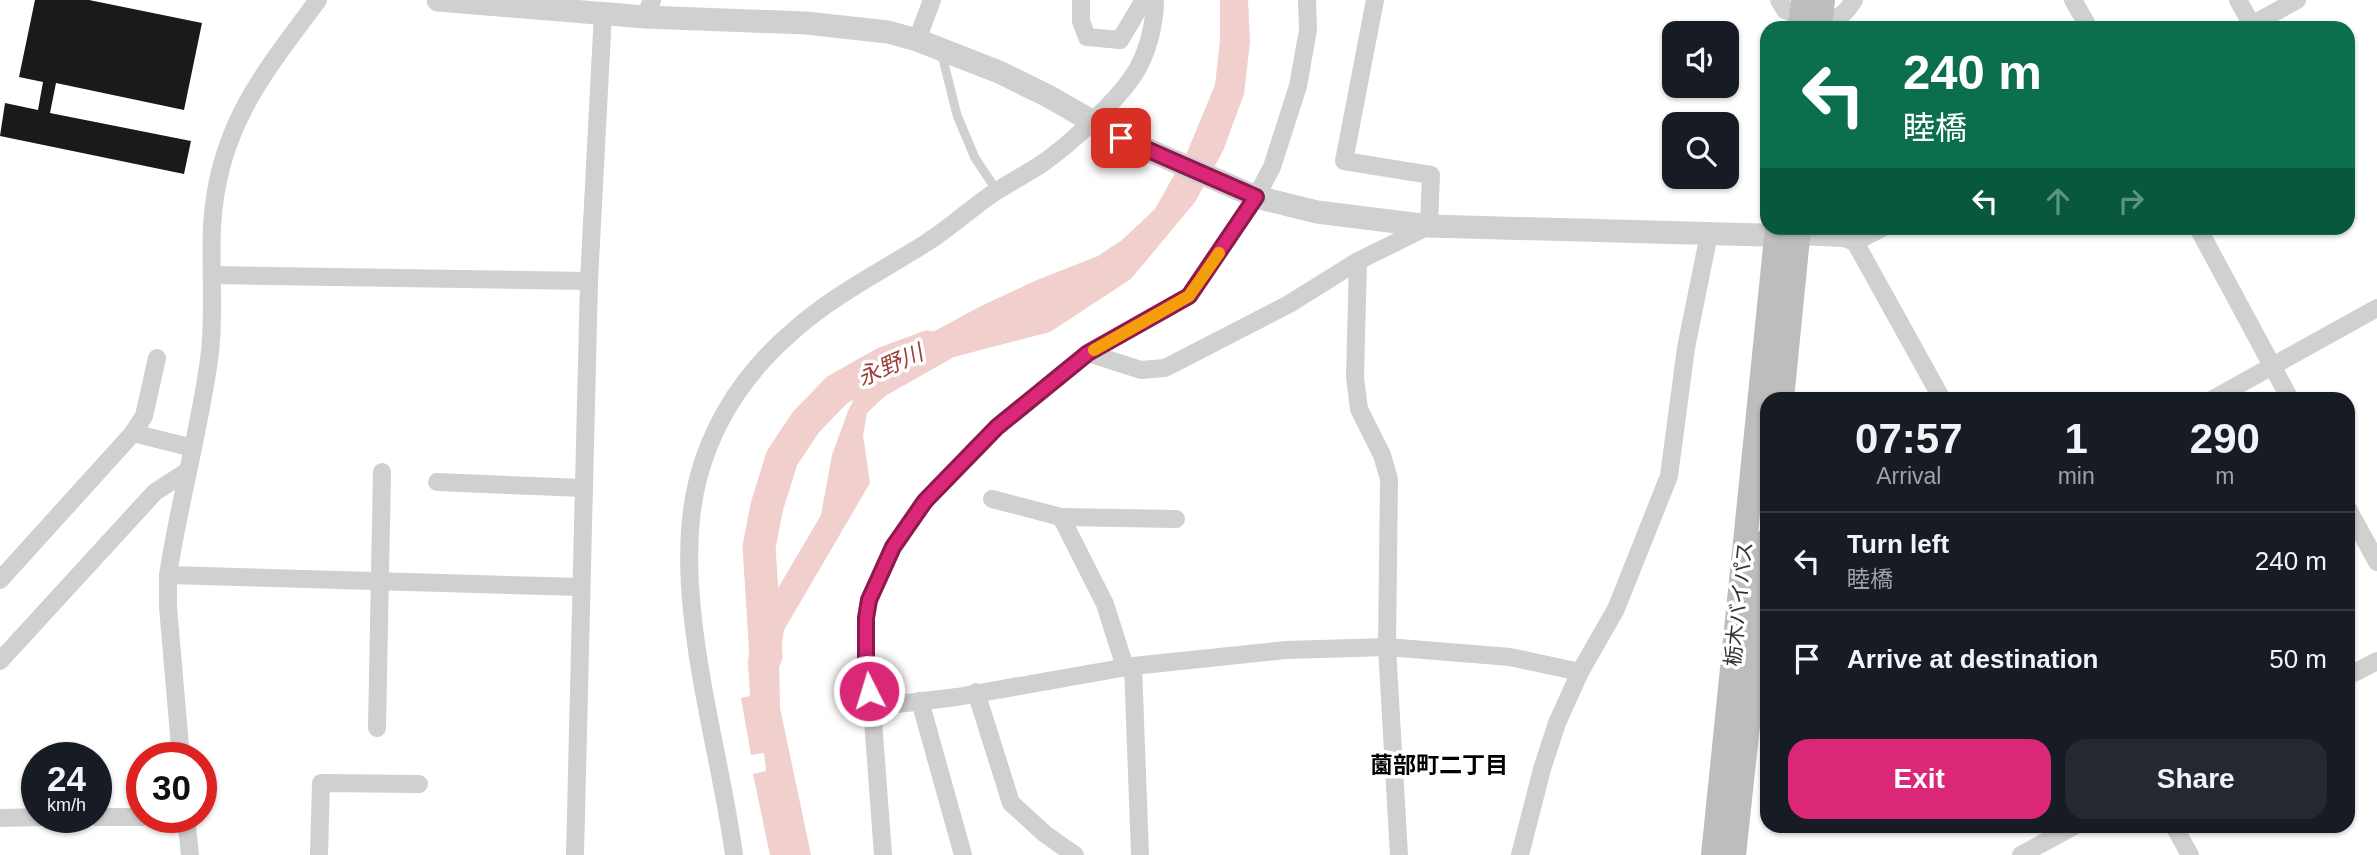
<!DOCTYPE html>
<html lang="en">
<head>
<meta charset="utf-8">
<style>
	body { margin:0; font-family:Helvetica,"Noto Sans JP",sans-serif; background:#242831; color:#f1f3f6; height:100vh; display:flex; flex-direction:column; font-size:26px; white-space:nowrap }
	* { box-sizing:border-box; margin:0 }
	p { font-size:23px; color:#9ea1a6 }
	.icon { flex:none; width:38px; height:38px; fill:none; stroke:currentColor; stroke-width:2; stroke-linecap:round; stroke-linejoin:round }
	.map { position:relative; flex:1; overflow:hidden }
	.sheet { position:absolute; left:1760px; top:392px; width:595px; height:441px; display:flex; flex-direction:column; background:#171b24; border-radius:21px; box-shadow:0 2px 5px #0004 }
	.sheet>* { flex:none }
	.guide { position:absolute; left:1760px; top:21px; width:595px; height:214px; border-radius:21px; box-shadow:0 2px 5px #0004; background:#0b6e4f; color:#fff; overflow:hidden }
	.controls { position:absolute; left:1662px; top:21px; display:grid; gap:14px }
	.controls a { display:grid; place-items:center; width:77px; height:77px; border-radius:14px; background:#171b24; box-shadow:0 2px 5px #0004; font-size:35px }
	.speed { position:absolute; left:21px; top:742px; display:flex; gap:14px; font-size:35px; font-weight:700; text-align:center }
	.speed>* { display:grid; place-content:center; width:91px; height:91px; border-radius:50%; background:#171b24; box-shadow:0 2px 5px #0004; line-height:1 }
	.speed small { font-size:18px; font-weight:400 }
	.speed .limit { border:10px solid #d22; background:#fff; color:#111 }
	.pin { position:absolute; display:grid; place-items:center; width:60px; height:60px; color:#fff; margin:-30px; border-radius:14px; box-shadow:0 4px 10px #0006 }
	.me { position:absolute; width:77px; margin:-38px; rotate:355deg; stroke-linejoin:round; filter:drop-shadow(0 0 5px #0008) }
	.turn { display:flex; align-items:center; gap:24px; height:147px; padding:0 28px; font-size:32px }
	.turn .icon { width:91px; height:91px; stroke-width:2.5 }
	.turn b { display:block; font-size:49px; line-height:60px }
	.lanes { display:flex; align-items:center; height:66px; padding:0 28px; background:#0003; justify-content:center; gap:35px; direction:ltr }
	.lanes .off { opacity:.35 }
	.eta { display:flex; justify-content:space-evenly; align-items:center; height:119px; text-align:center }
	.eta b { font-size:42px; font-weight:800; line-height:49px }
	.cta { display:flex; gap:14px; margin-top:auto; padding:14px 28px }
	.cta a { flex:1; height:80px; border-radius:21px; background:#db2777; color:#fff; font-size:28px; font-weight:800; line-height:80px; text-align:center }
	.cta a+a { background:#242831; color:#f1f3f6 }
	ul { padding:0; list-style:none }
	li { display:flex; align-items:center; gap:21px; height:98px; padding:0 28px; border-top:2px solid #363941 }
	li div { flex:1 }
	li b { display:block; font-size:26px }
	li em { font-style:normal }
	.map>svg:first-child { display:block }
</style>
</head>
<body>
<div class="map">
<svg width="2377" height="855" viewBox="0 0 2377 855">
	<rect width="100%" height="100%" fill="#fff"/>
	<path fill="#f0cfcc" d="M1220,0H1248L1250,42L1244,94L1223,151L1195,202L1131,279L1050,332L954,357L885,396L867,413L863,435L870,483L784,630L779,661L780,708L811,855H770L753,774L766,771L764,753L751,755L741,698L750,696L748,663L751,634L821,515L832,455L848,411L863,381L909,345L979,307L1037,280L1098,256L1122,240L1155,209L1188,150L1215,85L1220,41Z"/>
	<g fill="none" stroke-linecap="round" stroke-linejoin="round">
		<path stroke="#f0cfcc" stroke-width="33" d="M766,656L759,547L767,506L782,458L806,422L837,390L885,363L928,347"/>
	</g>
	<path fill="#1a1a1a" d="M35,0H89L202,23L184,110L56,83L50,113L191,141L184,174L0,136L5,103L38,110L43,82L19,77Z"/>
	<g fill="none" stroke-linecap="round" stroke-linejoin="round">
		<path stroke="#d0d0d0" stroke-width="9" d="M941,51L957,115L975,158L997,191"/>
		<g stroke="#d0d0d0" stroke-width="18">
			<path d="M1081,0V21L1087,37L1120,40L1144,0"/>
			<path d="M1779,0L1785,10L1801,17"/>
			<path d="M2073,0L2089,28"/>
			<path d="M2238,0L2252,25"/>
			<path d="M645,17L652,0"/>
			<path d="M1821,21C1838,19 1845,15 1854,0"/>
			<path d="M2246,28L2297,0"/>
			<path d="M917,40L932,0"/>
			<path d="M2198,228L2290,399"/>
			<path d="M1798,236L1844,238L1855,242L1942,399"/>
			<path d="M1855,242L1882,228"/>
			<path d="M1358,261L1355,377L1359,409L1382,455L1389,479L1387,647L1399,855"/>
			<path d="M212,275L589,281"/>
			<path d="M1088,353L1141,370L1165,368L1289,304L1358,261L1429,226L1431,175L1344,161L1375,0"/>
			<path d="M2213,399L2377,308"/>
			<path d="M133,433L193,448"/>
			<path d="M437,482L583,488"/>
			<path d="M992,499L1061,517L1105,604L1125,667"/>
			<path d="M2348,509L2377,562"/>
			<path d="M1061,517L1176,519"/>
			<path d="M168,575L581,587"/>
			<path d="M0,580L133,433L144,416L157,358"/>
			<path d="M0,661L155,492L186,472"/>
			<path d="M1133,666L1140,855"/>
			<path d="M2348,676L2377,661"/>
			<path d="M976,692L1011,803L1045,834L1075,855"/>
			<path d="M920,701L963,855"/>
			<path d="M872,707L957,697L1133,666L1286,650L1387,647L1510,657L1580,672"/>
			<path d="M377,728L382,472"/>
			<path d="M181,758L168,607V575C179,503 199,432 209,360C215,317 210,271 212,227C217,129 262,75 318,0"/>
			<path d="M96,817H142"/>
			<path d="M186,817L190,855"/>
			<path d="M0,818L45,817"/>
			<path d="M2174,826L2190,855"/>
			<path d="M319,855L321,783L419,784"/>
			<path d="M575,855L589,281L603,13"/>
			<path d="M734,855C719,741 669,591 698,479C713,421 747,371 792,332C832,296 880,272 926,243C950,228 971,208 995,192C1010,183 1025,174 1040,165C1068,146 1115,103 1133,76C1147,56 1155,24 1155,0"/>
			<path d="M883,855L872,707L866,674V618L869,600L893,547L925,501L997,427L1088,353L1189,296L1256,197L1272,167L1298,86L1308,30L1307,0"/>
			<path d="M1520,855L1542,769L1557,723L1580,672L1616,609L1669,476L1686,348L1709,234"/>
			<path d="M2021,855L2074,826"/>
		</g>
		<path stroke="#d0d0d0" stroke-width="23" d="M438,0L645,17L806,23L888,32L917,40L999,72L1048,96L1121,138L1256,197L1317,212L1429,226L1794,236"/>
		<g stroke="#bdbdbd" stroke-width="24">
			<path d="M1800,28L1803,0"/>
			<path d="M1820,28L1823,0"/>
			<path d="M1782,399L1799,228"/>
			<path d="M1713,855L1777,228"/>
			<path d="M1734,855L1768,539"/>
		</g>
	</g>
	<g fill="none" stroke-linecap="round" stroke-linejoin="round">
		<g stroke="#8e194d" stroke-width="18">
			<path id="route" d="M869,691L866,674V618L869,600L893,547L925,501L997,427L1088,353L1189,296L1256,197L1121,138"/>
		</g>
		<use href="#route" stroke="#db2777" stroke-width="12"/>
		<path stroke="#f59e0b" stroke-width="12" d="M1094,350L1189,296L1219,253"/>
	</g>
	<g text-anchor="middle" stroke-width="7" stroke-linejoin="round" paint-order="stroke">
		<g font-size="21" fill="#333" stroke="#fff">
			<text transform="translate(1739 604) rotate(-84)" y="7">栃木バイパス</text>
		</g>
		<g font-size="23" font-style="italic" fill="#9d4038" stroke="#fff">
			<text transform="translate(890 365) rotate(-24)" y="8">永野川</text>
		</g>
		<g font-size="23" font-weight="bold" fill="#000" stroke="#fff">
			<text x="1439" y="773">薗部町二丁目</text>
		</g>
	</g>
</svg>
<div class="controls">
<a><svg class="icon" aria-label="sound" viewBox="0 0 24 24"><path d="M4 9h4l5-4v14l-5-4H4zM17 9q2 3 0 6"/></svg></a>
<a><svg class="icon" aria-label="search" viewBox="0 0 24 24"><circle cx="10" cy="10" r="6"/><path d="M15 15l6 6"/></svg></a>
</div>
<div class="speed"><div>24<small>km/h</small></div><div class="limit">30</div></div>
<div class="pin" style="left:1121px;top:138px;background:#d93025"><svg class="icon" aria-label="arrive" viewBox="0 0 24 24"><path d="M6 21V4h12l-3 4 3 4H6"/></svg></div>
<svg class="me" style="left:869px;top:691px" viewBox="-20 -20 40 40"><circle r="17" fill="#db2777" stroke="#fff" stroke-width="3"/><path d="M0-11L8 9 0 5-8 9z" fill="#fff"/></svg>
<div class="guide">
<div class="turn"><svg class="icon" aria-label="left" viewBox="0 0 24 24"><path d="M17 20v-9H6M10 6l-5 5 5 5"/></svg><div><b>240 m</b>睦橋</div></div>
<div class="lanes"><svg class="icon" aria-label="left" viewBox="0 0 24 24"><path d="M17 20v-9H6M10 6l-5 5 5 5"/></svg><svg class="icon off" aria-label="ahead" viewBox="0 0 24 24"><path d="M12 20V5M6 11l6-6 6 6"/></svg><svg class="icon off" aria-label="right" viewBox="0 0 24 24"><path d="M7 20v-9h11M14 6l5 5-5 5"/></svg></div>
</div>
<section class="sheet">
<div class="eta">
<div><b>07:57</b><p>Arrival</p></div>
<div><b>1</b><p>min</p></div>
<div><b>290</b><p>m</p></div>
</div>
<ul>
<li><svg class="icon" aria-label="left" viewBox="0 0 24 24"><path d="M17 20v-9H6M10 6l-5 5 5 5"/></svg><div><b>Turn left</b><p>睦橋</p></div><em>240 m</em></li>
<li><svg class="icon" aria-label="arrive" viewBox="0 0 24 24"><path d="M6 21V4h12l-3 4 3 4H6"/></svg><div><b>Arrive at destination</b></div><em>50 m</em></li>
</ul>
<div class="cta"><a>Exit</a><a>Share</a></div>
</section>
</div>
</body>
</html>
